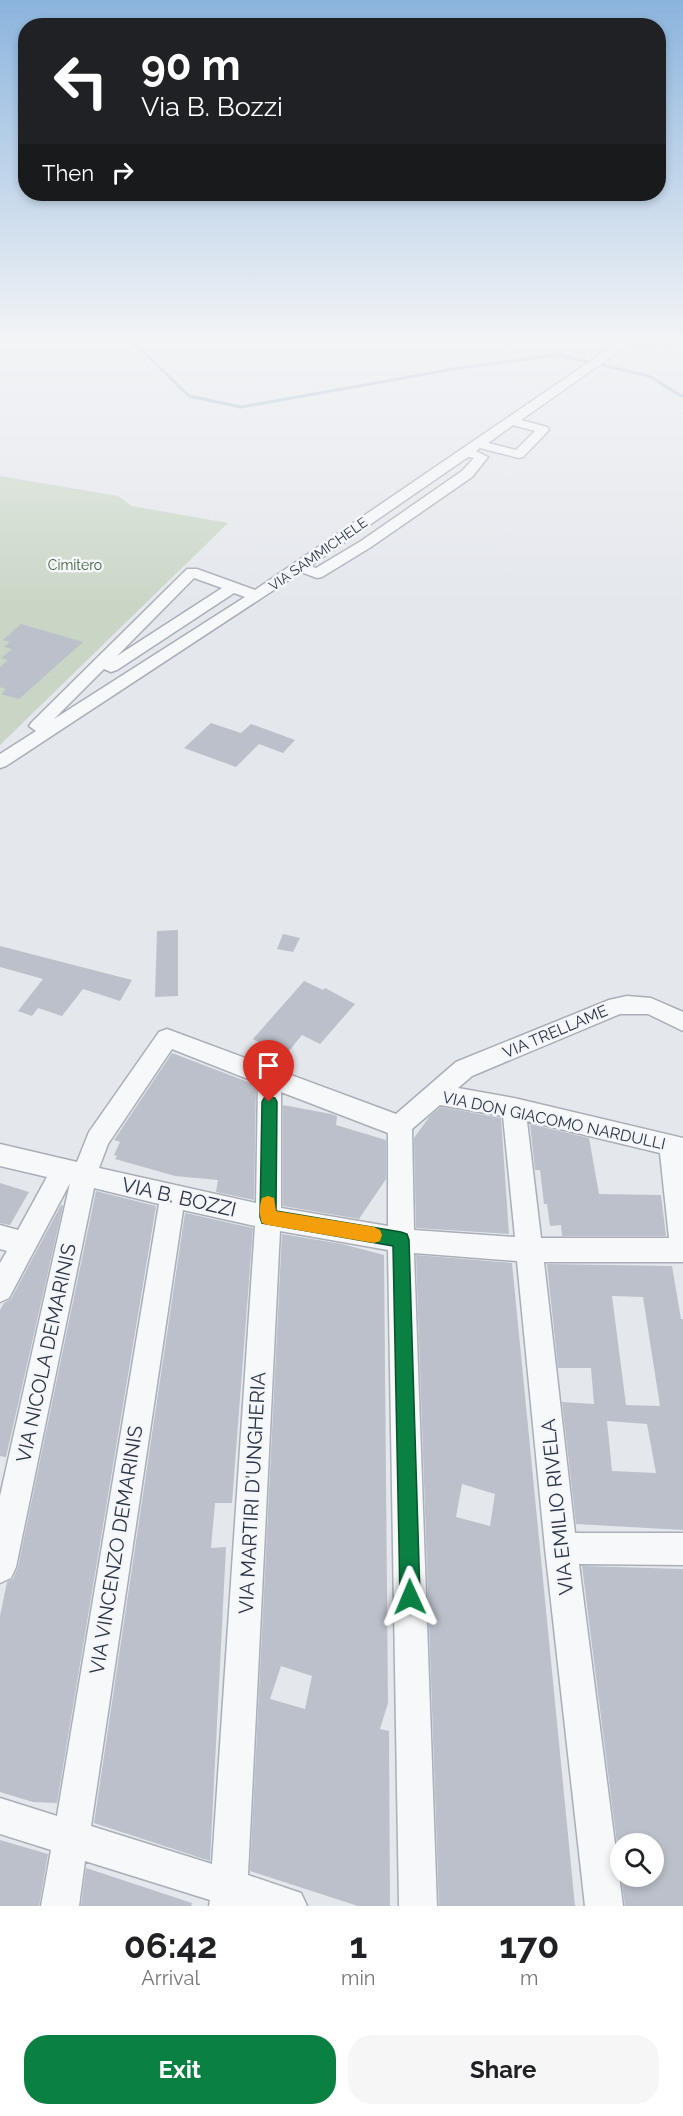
<!DOCTYPE html>
<html lang="en">
<head>
<meta charset="utf-8">
<style>
	body { margin:0; font-family:Raleway,sans-serif; background:#f6f6f6; color:#202124; height:100vh; display:flex; flex-direction:column; font-size:22px; white-space:nowrap }
	* { box-sizing:border-box; margin:0 }
	p { font-size:20px; color:#757577 }
	.icon { flex:none; width:33px; height:33px; fill:none; stroke:currentColor; stroke-width:2; stroke-linecap:round; stroke-linejoin:round }
	.map { position:relative; height:1906px; overflow:hidden }
	.sheet { display:flex; flex-direction:column; background:#fff; flex:1 }
	.sheet>* { flex:none }
	.hud { position:absolute; left:18px; top:18px; width:648px; height:183px; border-radius:24px; box-shadow:0 3px 9px #0003; background:#202124; color:#fff; overflow:hidden }
	.tools { position:absolute; left:610px; top:1833px; display:grid; gap:12px }
	.tools a { display:grid; place-items:center; width:54px; height:54px; border-radius:50%; background:#fff; box-shadow:0 3px 9px #0003; font-size:30px }
	.pin { position:absolute; display:grid; place-items:center; width:51px; height:51px; color:#fff; margin:-62px -26px; border-radius:50% 50% 50% 0; rotate:-45deg; box-shadow:0 0 6px #0007 }
	.pin .icon { rotate:45deg }
	.me { position:absolute; width:66px; margin:-33px; rotate:359deg; stroke-linejoin:round; filter:drop-shadow(0 0 4px #0008) }
	.turn { display:flex; align-items:center; gap:21px; height:126px; padding:0 24px; font-size:27px }
	.turn .icon { width:78px; height:78px; stroke-width:2.5 }
	.turn b { display:block; font-size:42px; line-height:51px }
	.then { display:flex; align-items:center; height:57px; padding:0 24px; background:#0003; gap:12px; font-size:22px }
	.eta { display:flex; justify-content:space-evenly; align-items:center; height:102px; text-align:center }
	.eta b { font-size:36px; font-weight:700; line-height:42px }
	.cta { display:flex; gap:12px; margin-top:auto; padding:12px 24px }
	.cta a { flex:1; height:69px; border-radius:24px; background:#0b8043; color:#fff; font-size:24px; font-weight:700; line-height:69px; text-align:center }
	.cta a+a { background:#f6f6f6; color:#202124 }
	.map>svg:first-child { display:block }
</style>
</head>
<body>
<div class="map">
<svg width="683" height="1906" viewBox="0 0 683 1906">
	<rect width="100%" height="100%" fill="#e4e7ec"/>
	<path fill="#c9d6c5" d="M0,476L118,496L132,506L228,523L0,745Z"/>
	<g fill="none" stroke-linecap="round" stroke-linejoin="round">
		<path stroke="#9fb4cc" stroke-width="3" d="M130,339L189,396L241,407L465,367L558,355L649,376L683,397"/>
	</g>
	<g fill="#bbc0ca" fill-rule="evenodd">
		<path d="M21,624L83,642L19,699L1,694L6,689L0,687V667L8,660L1,658L12,649L4,647L10,642L3,640Z"/>
		<path d="M211,723L241,733L251,724L295,740L283,753L259,744L236,767L184,748Z"/>
		<path d="M178,930V996L155,997L157,931Z"/>
		<path d="M283,934L300,938L293,952L277,949Z"/>
		<path d="M0,946L93,970L132,980L120,1001L83,989L62,1016L38,1008L32,1016L18,1011L43,979L0,967Z"/>
		<path d="M304,981L323,990L325,988L355,1004L320,1044L302,1035L284,1057L253,1039Z"/>
		<path d="M172,1053L256,1085L254,1200L216,1192L218,1180L175,1176L115,1159L117,1156L114,1155L120,1142L114,1140Z"/>
		<path d="M283,1105L331,1114L337,1116L336,1125L386,1140V1179L359,1219L283,1206Z"/>
		<path d="M441,1107L501,1118L509,1234L416,1228L414,1138L430,1116Z"/>
		<path d="M530,1124L589,1138L599,1194L661,1195L666,1236H562L561,1225L550,1226L547,1204H544L540,1170H535Z"/>
		<path d="M0,1183L29,1192L10,1225L0,1223Z"/>
		<path d="M96,1191L156,1206L57,1803L33,1802L0,1792V1616L7,1582L13,1579L18,1567Z"/>
		<path d="M61,1205L63,1206L6,1457L0,1456V1310L4,1303L11,1299Z"/>
		<path d="M185,1213L253,1228L232,1503H215L211,1548L226,1547L210,1861L94,1823Z"/>
		<path d="M282,1234L342,1244L384,1255L388,1703L380,1729L389,1731L390,1906H358L250,1871ZM281,1666L312,1676L305,1709L270,1699Z"/>
		<path d="M416,1255L512,1263L575,1906H439ZM462,1484L495,1494L490,1526L456,1517Z"/>
		<path d="M547,1264L672,1266L681,1319H683V1530L576,1524L562,1402L594,1404L591,1368H558ZM612,1296L643,1297L660,1406L626,1405ZM607,1421L647,1424L656,1473L612,1471Z"/>
		<path d="M582,1566L683,1569V1906H625L621,1876H654V1844H617Z"/>
		<path d="M0,1840L48,1854L39,1906H0Z"/>
		<path d="M86,1868L192,1903L191,1906H81Z"/>
	</g>
	<g fill="none" stroke-linecap="round" stroke-linejoin="round">
		<g stroke="#a9aeb7" stroke-width="3">
			<g id="minor">
				<path d="M623,339L683,340V346L625,347L521,420L547,427L549,430L523,457L519,458L480,448L476,451L488,457L472,477L371,547L322,577L317,578L301,572L6,766L0,768V754L36,731L29,726L32,722L187,569H197L255,590ZM513,425L535,431L516,450L488,443ZM468,457L474,458L462,471L361,541L316,568L310,566ZM194,578L222,588L117,656ZM234,593L245,597L54,719L104,669L111,672L117,670Z"/>
				<path d="M627,996L651,998L683,1012V1031L648,1014H620L472,1076L458,1088L514,1098L683,1138V1262H544L575,1533H683V1565L579,1564L623,1906H585L545,1548L517,1261L414,1253L437,1906H399L388,1250L280,1231L248,1875L301,1893L307,1906H209L210,1900L85,1861L79,1906H41L51,1850L0,1834V1798L57,1816L159,1204L94,1188L16,1567L11,1578L0,1583V1496L70,1183L9,1298L0,1302V1263L7,1251L0,1249V1225L18,1230L47,1177L0,1166V1144L77,1162L89,1132L159,1032L167,1029L396,1114L456,1062L609,1000ZM172,1049L258,1083L256,1203L99,1168L108,1144ZM281,1092L388,1133V1226L281,1208ZM440,1105L503,1116L515,1237L414,1230L412,1129ZM527,1121L660,1153L669,1238H541ZM183,1210L255,1226L212,1864L91,1826Z"/>
			</g>
		</g>
		<use href="#minor" fill="#f7f8fa" fill-rule="evenodd"/>
	</g>
	<linearGradient id="sky" x2="0" y2="1"><stop stop-color="#8bb4dd"/><stop offset="0.56" stop-color="#f3f4f6"/><stop offset="1" stop-color="#f3f4f6" stop-opacity="0"/></linearGradient>
	<rect width="683" height="606" fill="url(#sky)"/>
	<path fill="#0b8043" stroke="#07532c" stroke-width="1.5" d="M269,1096L275,1098L277,1102L276,1211L401,1232L407,1234L409,1240L420,1597L417,1604L410,1607L403,1604L400,1597L393,1246L262,1223L260,1217L262,1102L264,1098Z"/>
	<path fill="#f59e0b" d="M268,1196L274,1198L276,1211L374,1227L380,1230L382,1235L380,1241L374,1243L268,1225L262,1223C259,1215 259,1206 262,1198Z"/>
	<g text-anchor="middle" stroke-width="5" stroke-linejoin="round" paint-order="stroke">
		<g font-size="14" fill="#2b3445" stroke="#f4f6f9">
			<text transform="translate(318 554) rotate(-35)" y="5">VIA SAMMICHELE</text>
		</g>
		<g font-size="14" fill="#3f6138" stroke="#f4f6f9">
			<text x="75" y="570">Cimitero</text>
		</g>
		<g font-size="16" fill="#2b3445" stroke="#f4f6f9">
			<text transform="translate(555 1031) rotate(-23)" y="6">VIA TRELLAME</text>
			<text transform="translate(554 1120) rotate(12)" y="6">VIA DON GIACOMO NARDULLI</text>
		</g>
		<g font-size="20" fill="#2b3445" stroke="#f4f6f9">
			<text transform="translate(179 1197) rotate(13)" y="7">VIA B. BOZZI</text>
			<text transform="translate(46 1353) rotate(-78)" y="7">VIA NICOLA DEMARINIS</text>
			<text transform="translate(252 1493) rotate(-87)" y="7">VIA MARTIRI D'UNGHERIA</text>
			<text transform="translate(557 1507) rotate(-96)" y="7">VIA EMILIO RIVELA</text>
			<text transform="translate(116 1550) rotate(-81)" y="7">VIA VINCENZO DEMARINIS</text>
		</g>
	</g>
</svg>
<div class="tools">
<a><svg class="icon" aria-label="search" viewBox="0 0 24 24"><circle cx="10" cy="10" r="6"/><path d="M15 15l6 6"/></svg></a>
</div>
<div class="pin" style="left:269px;top:1102px;background:#d93025"><svg class="icon" aria-label="arrive" viewBox="0 0 24 24"><path d="M6 21V4h12l-3 4 3 4H6"/></svg></div>
<svg class="me" style="left:410px;top:1597px" viewBox="-20 -20 40 40"><path d="M0-17L14 15 0 8-14 15z" fill="#0b8043" stroke="#fff" stroke-width="4"/></svg>
<div class="hud">
<div class="turn"><svg class="icon" aria-label="left" viewBox="0 0 24 24"><path d="M17 20v-9H6M10 6l-5 5 5 5"/></svg><div><b>90 m</b>Via B. Bozzi</div></div>
<div class="then">Then<svg class="icon" aria-label="right" viewBox="0 0 24 24"><path d="M7 20v-9h11M14 6l5 5-5 5"/></svg></div>
</div>
</div>
<section class="sheet">
<div class="eta">
<div><b>06:42</b><p>Arrival</p></div>
<div><b>1</b><p>min</p></div>
<div><b>170</b><p>m</p></div>
</div>
<div class="cta"><a>Exit</a><a>Share</a></div>
</section>
</body>
</html>
